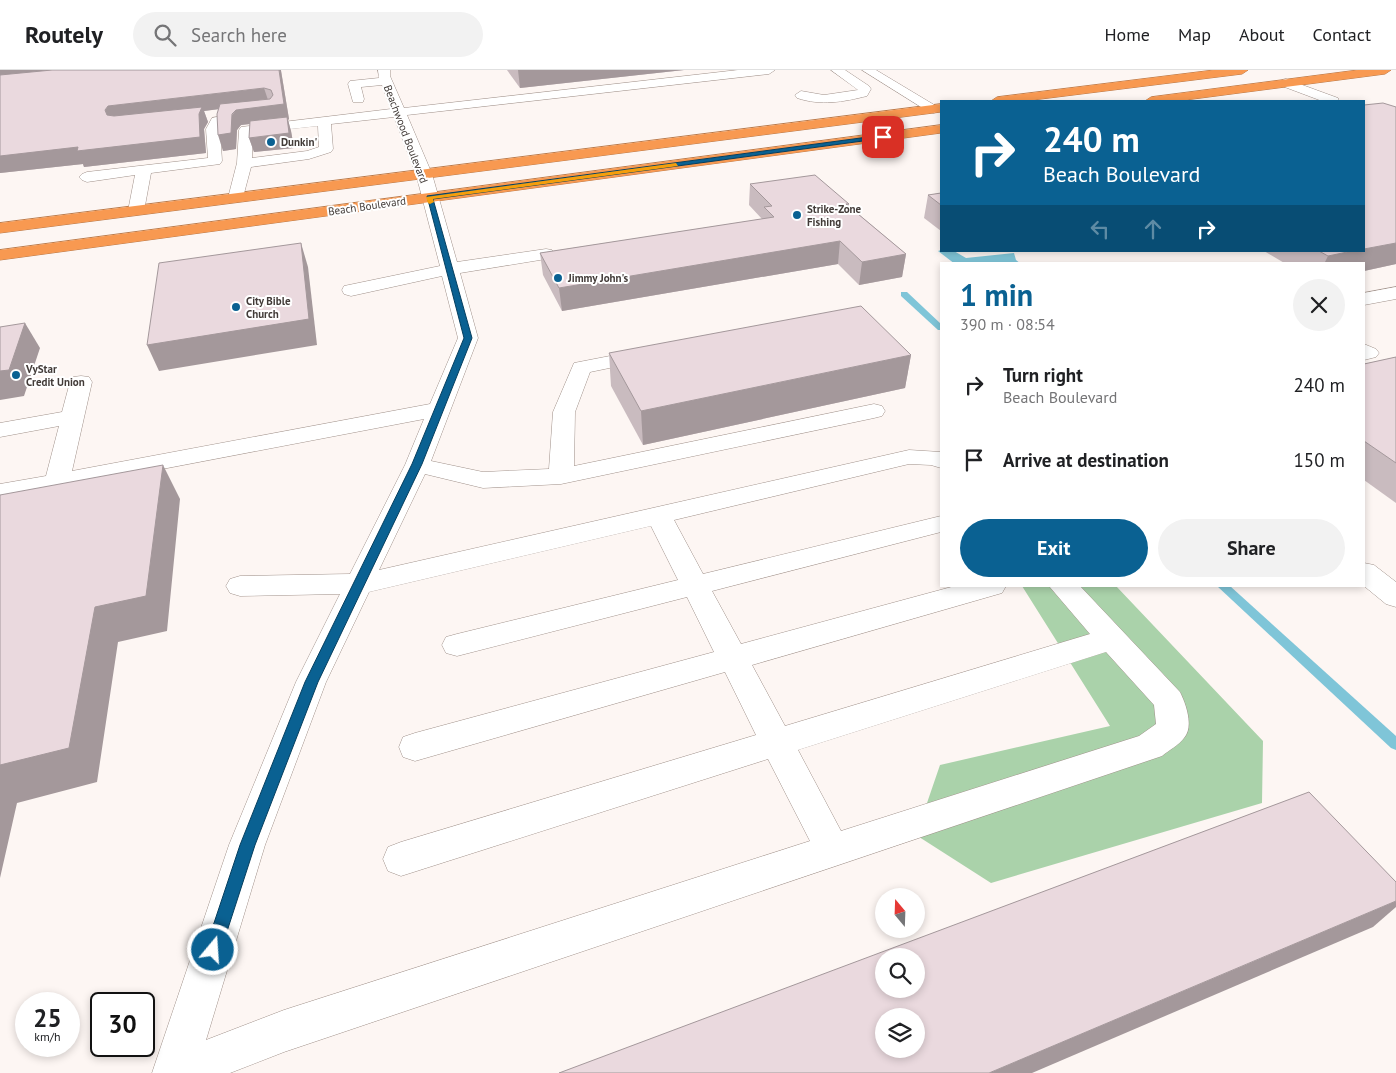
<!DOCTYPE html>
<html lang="en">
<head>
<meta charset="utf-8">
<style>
	body { margin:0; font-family:"PT Sans",sans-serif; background:#f2f2f2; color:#202124; height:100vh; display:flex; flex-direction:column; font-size:19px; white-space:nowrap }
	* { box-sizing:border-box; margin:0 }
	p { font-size:16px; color:#757577 }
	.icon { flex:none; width:28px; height:28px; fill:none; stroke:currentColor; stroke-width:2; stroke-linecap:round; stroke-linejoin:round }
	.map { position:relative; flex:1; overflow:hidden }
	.drawer { position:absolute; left:940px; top:192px; width:425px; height:325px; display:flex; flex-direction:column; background:#fff; border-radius:0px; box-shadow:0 2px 8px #0003 }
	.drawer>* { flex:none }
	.guide { position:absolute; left:940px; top:30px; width:425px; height:152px; border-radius:0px; box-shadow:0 2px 8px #0003; background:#0a6192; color:#fff; overflow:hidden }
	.needle { width:32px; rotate:341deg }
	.buttons { position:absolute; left:875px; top:818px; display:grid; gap:10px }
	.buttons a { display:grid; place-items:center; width:50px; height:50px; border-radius:50%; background:#fff; box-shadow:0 2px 8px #0003; font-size:25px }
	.speed { position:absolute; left:15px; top:922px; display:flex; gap:10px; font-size:25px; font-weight:700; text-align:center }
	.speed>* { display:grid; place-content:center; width:65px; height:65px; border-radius:50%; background:#fff; box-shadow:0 2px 8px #0003; line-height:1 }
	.speed small { font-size:12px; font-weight:400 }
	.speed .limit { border:2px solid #111; border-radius:8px; background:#fff; color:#111 }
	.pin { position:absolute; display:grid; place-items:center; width:42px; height:42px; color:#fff; margin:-21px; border-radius:10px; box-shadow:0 2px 8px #0006 }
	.me { position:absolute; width:55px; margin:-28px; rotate:18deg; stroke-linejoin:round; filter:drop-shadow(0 0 4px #0008) }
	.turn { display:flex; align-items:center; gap:18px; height:105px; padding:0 20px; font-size:22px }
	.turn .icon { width:65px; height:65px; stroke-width:2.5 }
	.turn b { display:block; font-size:35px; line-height:42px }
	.lanes { display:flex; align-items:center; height:48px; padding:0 20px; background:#0003; justify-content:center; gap:25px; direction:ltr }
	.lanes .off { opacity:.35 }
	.round { display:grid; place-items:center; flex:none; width:52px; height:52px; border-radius:26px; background:#f2f2f2 }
	.overview { display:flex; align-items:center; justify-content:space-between; height:85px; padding:0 20px }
	h1 { font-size:30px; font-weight:700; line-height:38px; color:#0a6192 }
	.button { display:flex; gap:10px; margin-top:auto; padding:10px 20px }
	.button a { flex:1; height:58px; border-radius:30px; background:#0a6192; color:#fff; font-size:20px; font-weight:700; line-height:58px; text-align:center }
	.button a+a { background:#f2f2f2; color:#202124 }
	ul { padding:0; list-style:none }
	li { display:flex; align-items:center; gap:15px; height:75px; padding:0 20px }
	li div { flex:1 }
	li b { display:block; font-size:19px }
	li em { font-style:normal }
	header { display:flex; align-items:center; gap:30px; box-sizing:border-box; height:70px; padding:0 25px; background:#fff; border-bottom:1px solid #e0e0e0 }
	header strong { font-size:24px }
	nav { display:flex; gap:28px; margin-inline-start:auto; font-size:18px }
	.search { width:350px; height:45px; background:#f2f2f2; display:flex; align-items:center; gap:12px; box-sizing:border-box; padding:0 18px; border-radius:28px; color:#757577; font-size:19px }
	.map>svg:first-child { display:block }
</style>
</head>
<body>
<header>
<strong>Routely</strong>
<div class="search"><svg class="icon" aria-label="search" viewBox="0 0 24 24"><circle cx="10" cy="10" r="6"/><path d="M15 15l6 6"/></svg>Search here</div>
<nav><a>Home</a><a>Map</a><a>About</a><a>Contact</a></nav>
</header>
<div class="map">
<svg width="1396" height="1003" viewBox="0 0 1396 1003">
	<rect width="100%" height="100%" fill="#fdf6f3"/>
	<path fill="#aad2aa" d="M1022,516H1116L1263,671L1262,733L991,813L916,765L940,695L1110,656Z"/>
	<path fill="#7fc5d8" d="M941,180L954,181L966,188L1014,183L1016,190L1021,194H955L938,181Z"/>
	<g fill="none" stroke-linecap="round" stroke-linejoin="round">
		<g fill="#7fc5d8" fill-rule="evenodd">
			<path d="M901,222H907L941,254V260H938L901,226Z"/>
			<path d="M1217,516H1230L1396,666V680L1391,678Z"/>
		</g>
		<g stroke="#a0918a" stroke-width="1">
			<g id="minor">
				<path d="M378,0H390V6L404,38L738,0H775L769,4L407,45L432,104L457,192L546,179L552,180L555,184L552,188L546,189L460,203L478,268L431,391L483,402L549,399L553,342L574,293L646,279L653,281L656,285L653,289L590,302L575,342L574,396L874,334L882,336L885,341L882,346L874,348L561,414L483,418L425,404L379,500L909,380L941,382V398L931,395L909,394L674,450L703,504L941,446V462L712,521L741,574L955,516H1006L1002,523L752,595L785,656L1090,564L1049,516H1080L1180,622C1186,634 1194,657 1184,668C1179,675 1169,680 1162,686L284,982L230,1003H152L229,775L296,612L340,524L240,526L230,523L226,516L230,509L240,506L350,504L405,395L424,349L0,430V414L46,406L59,356L0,367V353L62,342L70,312L73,307L81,306L89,307L92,312L72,401L430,334L458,268L442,206L351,226L344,224L342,220L344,216L440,196L416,104L394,47L331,54L333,79L331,82L309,89L251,97L242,131H230L228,128L237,93L239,60L241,57L391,39L382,15L361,17L364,29L363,32H353L348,14L350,11L379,8ZM318,56L319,77L307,81L252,88L253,63ZM651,456L678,510L457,564L446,567L442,575L446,583L457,586L687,527L714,582L415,663L403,667L399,677L403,687L415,691L725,602L756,665L401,772L388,777L383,789L388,801L401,806L768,689L810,771L284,940L206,970L265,775L326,612L369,522ZM1106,582L1154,635L1156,654L1139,666L841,761L798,680Z"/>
				<path d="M831,0H845L869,16L871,19L867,26C843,32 821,36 797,28L795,25L801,21L824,25L858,20Z"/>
				<path d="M862,0H876L941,39L934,43L929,42Z"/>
				<path d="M1286,9L1338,28L1339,31H1322L1282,16L1280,13L1282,10Z"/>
				<path d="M217,47L224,51L220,59L222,91L220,94L151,103L144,141L142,144H130L128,141L135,105L87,112L82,110L79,107L82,104L87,102L208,88L206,59L212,48Z"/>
				<path d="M1396,217V229L1364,235V223Z"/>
				<path d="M1364,274L1376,279L1379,283L1376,287L1364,290Z"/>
				<path d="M1364,493L1374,495L1396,512V537L1386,534L1364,516Z"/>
			</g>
		</g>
		<g stroke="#b87848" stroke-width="1">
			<g id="highway">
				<path d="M1214,0H1248L1242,4L1025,31H991L997,27Z"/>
				<path d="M1358,0H1391L1385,4L1178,31H1145L1151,27Z"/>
				<path d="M941,34V42L0,163V153Z"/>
				<path d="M941,55V63L0,190V180Z"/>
			</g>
		</g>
		<use href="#minor" fill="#fff" fill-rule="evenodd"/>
		<use href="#highway" fill="#f89951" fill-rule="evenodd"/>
	</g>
	<g fill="#c9bbbf">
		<path d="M0,0H281L289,49L288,50L291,61L294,78L254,82L249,68L250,54L241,55L237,60L236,79L223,81L218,39L204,41L208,52L204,59L206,83L84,97L83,94L0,103Z"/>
		<path d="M507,0H684L520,18Z"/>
		<path d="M1396,37V194L1364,201V194H1286L1264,181H1364Z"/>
		<path d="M750,114L849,134V136L906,184L902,207L859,215L838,194L562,241L543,205L540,183L762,149L749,135Z"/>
		<path d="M941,123V161L924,148L928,125Z"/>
		<path d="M609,283L911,285L905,318L643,375L611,316Z"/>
		<path d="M1396,287V433L1364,410V294Z"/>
	</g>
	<g fill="#a4989b">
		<path d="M0,0H89L0,8Z"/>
		<path d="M279,0H281V1L289,49L288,50L291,61L294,78L254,82L249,68L287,50L241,55L237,60L236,79L223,81L218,65L236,40L284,34Z"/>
		<path d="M518,0H684L520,18Z"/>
		<path d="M264,18L269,33L204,41L208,52L204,59L206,83L84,97L83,94L0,103V86L111,55L105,40L108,36Z"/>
		<path d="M840,171L838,194L562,241L559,218Z"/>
		<path d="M301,173L308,197L317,275L159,301L147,275Z"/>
		<path d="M1396,173V194L1364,201V194H1324L1328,186L1352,181H1364V179Z"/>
		<path d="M906,184L902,207L859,215L862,192Z"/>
		<path d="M25,253L40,278L24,326L0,330V301Z"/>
		<path d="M911,285L905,318L643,375L641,341Z"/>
		<path d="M163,395L180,429L167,561L118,572L97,712L17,733L0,808V695L95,537Z"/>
		<path d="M1396,831V837L1373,857L1032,1003H989Z"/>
	</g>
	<g fill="#ead9de" stroke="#a4989b" fill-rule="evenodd">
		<path d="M52,0H279L284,34L236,40L232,44L231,63L218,65L217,44L220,34L270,29L273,25L271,20L264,18L108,36L105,40L107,45L114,46L202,37L199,44L200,67L77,81L78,77L0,86V5Z"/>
		<path d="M1383,33L1396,37V173L1364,179V35Z"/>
		<path d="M287,47L289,63L249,68L250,51Z"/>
		<path d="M815,105L849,134H846L906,184L862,192L840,171L559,218L540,183L774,147L764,137L772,136L750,114Z"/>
		<path d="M941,123V135L928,125Z"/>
		<path d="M301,173L309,249L147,275L159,193Z"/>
		<path d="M1319,181H1352L1328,186Z"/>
		<path d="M861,236L911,285L641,341L609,283Z"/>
		<path d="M25,253L9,300L0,301V257Z"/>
		<path d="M1396,287V393L1364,371V294Z"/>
		<path d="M163,395L146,526L95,537L69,678L0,695V425Z"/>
		<path d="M1309,722L1396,812V831L989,1003H559ZM884,886H916V919H884ZM884,946H916V979H884Z"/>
	</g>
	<path fill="#0a6192" stroke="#063f5f" d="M883,65L885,68L433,129L472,268L422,394L318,612L255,775L219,886L213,888L208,886L205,880L240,775L305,612L412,394L464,268L427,126Z"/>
	<path fill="#f59e0b" d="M676,93L678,96L433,129L434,132L430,134L428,133L426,127Z"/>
	<g fill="#0a6192" stroke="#fff" stroke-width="2">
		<circle cx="271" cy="72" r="5"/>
		<circle cx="797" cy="145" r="5"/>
		<circle cx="558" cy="208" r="5"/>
		<circle cx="236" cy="237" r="5"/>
		<circle cx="16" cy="305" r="5"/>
	</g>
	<g text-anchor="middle" stroke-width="4" stroke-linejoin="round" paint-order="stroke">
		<g font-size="11" fill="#423b38" stroke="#fff">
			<text transform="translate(406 64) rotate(69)" y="4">Beachwood Boulevard</text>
			<text transform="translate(367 136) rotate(-8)" y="4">Beach Boulevard</text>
		</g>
		<g font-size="11" font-weight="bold" fill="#423b38" stroke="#fff" text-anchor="start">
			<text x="281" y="76">Dunkin'</text>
			<text x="807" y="143">Strike-Zone<tspan x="807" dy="13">Fishing</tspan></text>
			<text x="568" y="212">Jimmy John's</text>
			<text x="246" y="235">City Bible<tspan x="246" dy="13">Church</tspan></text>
			<text x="26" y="303">VyStar<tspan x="26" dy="13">Credit Union</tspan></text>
		</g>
	</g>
</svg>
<div class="buttons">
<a><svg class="needle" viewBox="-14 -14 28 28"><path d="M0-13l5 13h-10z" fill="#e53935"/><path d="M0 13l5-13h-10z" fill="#757577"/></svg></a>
<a><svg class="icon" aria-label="search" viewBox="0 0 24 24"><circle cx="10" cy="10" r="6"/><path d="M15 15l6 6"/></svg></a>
<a><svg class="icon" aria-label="layers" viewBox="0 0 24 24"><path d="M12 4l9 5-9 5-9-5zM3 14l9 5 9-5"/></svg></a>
</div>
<div class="speed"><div>25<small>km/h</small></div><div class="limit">30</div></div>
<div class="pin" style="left:883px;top:67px;background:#d93025"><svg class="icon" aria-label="arrive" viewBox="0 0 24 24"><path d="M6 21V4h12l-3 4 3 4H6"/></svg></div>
<svg class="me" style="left:213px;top:880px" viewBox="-20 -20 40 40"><circle r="17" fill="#0a6192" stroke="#fff" stroke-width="3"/><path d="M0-11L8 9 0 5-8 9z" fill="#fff"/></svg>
<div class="guide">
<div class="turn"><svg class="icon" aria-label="right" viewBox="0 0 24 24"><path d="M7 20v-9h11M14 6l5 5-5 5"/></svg><div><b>240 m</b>Beach Boulevard</div></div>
<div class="lanes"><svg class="icon off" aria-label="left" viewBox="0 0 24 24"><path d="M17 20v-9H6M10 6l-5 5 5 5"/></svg><svg class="icon off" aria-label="ahead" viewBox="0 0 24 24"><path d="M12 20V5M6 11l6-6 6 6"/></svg><svg class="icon" aria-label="right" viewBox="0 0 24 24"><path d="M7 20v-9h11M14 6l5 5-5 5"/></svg></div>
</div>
<section class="drawer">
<div class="overview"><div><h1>1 min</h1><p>390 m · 08:54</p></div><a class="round"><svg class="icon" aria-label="close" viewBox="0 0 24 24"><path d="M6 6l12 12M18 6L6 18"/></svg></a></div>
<ul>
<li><svg class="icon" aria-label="right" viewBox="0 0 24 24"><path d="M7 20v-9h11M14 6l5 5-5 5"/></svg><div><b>Turn right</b><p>Beach Boulevard</p></div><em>240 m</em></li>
<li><svg class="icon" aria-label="arrive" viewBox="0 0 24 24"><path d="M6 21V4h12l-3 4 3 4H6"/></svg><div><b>Arrive at destination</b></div><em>150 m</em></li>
</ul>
<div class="button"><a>Exit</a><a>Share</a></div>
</section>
</div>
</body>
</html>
